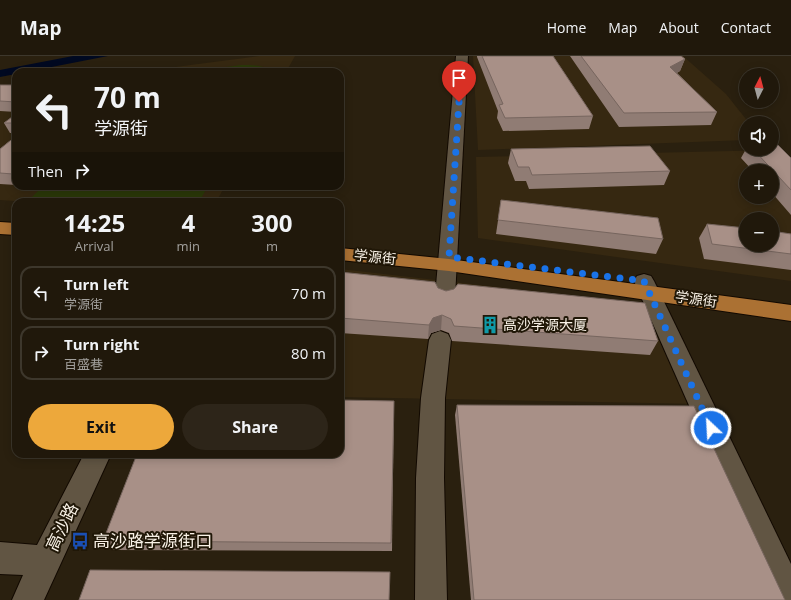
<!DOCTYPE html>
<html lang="en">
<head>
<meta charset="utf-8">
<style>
	body { margin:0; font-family:"Open Sans","Noto Sans SC",sans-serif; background:#2d2519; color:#f1f3f6; height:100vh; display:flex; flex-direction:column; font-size:15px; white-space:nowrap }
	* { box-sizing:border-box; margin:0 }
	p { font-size:13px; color:#a2a09d }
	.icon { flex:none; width:22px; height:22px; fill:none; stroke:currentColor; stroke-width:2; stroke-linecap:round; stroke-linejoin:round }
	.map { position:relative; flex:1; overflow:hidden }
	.panel { position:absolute; left:12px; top:142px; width:332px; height:260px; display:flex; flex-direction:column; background:#20180b; border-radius:12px; box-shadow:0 2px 10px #0003,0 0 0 1px #3d372c }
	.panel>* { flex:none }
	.guide { position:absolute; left:12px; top:12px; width:332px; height:122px; border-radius:12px; box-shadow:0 2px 10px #0003,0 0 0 1px #3d372c; background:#20180b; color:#f1f3f6; overflow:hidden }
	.needle { width:26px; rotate:6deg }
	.buttons { position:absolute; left:739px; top:12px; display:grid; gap:8px }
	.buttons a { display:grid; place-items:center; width:40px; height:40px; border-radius:50%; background:#20180b; box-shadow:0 2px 10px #0003,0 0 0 1px #3d372c; font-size:20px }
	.pin { position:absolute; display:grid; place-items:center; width:34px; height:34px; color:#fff; margin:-41px -17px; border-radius:50% 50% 50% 0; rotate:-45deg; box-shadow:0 0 4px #0007 }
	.pin .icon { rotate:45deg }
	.me { position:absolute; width:44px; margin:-22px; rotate:335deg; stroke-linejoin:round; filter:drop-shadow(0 0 3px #0008) }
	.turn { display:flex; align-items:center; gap:14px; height:84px; padding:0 16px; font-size:18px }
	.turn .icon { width:52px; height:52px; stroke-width:2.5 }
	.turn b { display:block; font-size:28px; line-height:34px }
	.then { display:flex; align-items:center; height:38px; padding:0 16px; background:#0003; gap:8px; font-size:15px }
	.eta { display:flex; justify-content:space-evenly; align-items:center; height:68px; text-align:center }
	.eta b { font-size:24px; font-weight:700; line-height:28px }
	.primary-button { display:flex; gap:8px; margin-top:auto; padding:8px 16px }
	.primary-button a { flex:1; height:46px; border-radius:24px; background:#eda83b; color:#111; font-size:16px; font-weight:700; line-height:46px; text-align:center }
	.primary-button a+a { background:#2d2519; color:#f1f3f6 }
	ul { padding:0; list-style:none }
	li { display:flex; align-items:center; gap:12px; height:54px; margin:0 8px 6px; padding:0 8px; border:2px solid #3d372c; border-radius:12px }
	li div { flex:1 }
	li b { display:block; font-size:15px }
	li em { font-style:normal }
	header { display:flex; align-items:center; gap:24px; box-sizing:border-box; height:56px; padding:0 20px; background:#20180b; border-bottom:1px solid #3d372c }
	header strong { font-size:19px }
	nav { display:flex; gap:22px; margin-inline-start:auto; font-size:14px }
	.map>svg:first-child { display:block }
</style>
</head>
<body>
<header>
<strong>Map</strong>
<nav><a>Home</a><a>Map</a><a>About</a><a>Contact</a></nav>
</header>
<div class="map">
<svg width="791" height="544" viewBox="0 0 791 544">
	<rect width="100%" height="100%" fill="#2a200f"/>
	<g fill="#362811" fill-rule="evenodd">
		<path d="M259,0H295L286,16H137Z"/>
		<path d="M473,0H683L726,38L749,67H746V84L478,94Z"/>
		<path d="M16,32V130H225L216,146H30L0,144V34Z"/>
		<path d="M779,94L791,107V225L478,182L476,101ZM746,115H772V141H746ZM746,163H772V189H746Z"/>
		<path d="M340,213L654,249L700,348L340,341Z"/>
	</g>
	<g fill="#2b3909">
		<path d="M241,9C253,9 264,9 274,16H191L197,11H205L204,14Z"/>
		<path d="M43,130H208L199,146L28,145Z"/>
	</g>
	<path fill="#000921" d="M73,0H108L26,16H16V18L0,21V14Z"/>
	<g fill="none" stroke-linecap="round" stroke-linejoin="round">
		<g stroke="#120900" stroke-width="2">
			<g id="minor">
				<path d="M456,0H468L455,241L452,246L445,248L438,246L435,241Z"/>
				<path d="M644,218L651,220L654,225L791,508V544H775L634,225L637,220Z"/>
				<path d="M440,275L448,278L451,284L445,342L444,422L447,544H415L416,422L421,342L429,284L432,278Z"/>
				<path d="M84,398H111L44,544H12L23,519L0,518V486L37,489Z"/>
			</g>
		</g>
		<g stroke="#120900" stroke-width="2">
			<g id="major">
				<path d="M0,166L16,167V179L0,178Z"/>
				<path d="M340,192L449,203L791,249V265L449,215L340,204Z"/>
			</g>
		</g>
		<use href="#minor" fill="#615543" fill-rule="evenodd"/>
		<use href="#major" fill="#ab7133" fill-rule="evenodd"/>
	</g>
	<g fill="#907c74">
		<path d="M477,0H553L593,60L589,73L503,75L497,62L498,55L477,1Z"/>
		<path d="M570,0H681L685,3L680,15L677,17L717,56L711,69L619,71Z"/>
		<path d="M0,29H16V56L0,55Z"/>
		<path d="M16,58V77H10L4,67Z"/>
		<path d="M16,80V129L0,128V93Z"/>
		<path d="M511,93L670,115L664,129L529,133L526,125H515L508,107Z"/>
		<path d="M746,93H772L791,102V159L772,137V115H753L741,102Z"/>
		<path d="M501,144L663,183L656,198L496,178Z"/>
		<path d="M707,168L791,178V214L704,203L699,182Z"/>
		<path d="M340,216L438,232L446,235L658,285L650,299L452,285L449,277L441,274L431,277L428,283L340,277Z"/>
		<path d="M394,345L392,495L113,494L103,485Z"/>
		<path d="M457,349L785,544H471L455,359Z"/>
	</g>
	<g fill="#76655e">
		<path d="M685,3L680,15L665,23L670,11Z"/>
		<path d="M16,115V123L13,118Z"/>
		<path d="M442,259L441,274L431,277L428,283L429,269L433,262Z"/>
	</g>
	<g fill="#a89087" stroke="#76655e">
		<path d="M482,0H553L593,60L505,62L499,49L503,48Z"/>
		<path d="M581,0H681L685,3L670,11L717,56L624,57Z"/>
		<path d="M0,29H16V46L0,45Z"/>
		<path d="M16,58V67H4Z"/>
		<path d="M16,80V115L13,118L0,117V93Z"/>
		<path d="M772,87H776L791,102V134L753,93H772Z"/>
		<path d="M650,90L670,115L532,119L529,111H518L511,93Z"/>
		<path d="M501,144L658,162L663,183L498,164Z"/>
		<path d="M707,168L746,172V189H772V175L791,178V198L712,188Z"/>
		<path d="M340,216L435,226L438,232L446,235L454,233L458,228L645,247L658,285L454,270L451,263L442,259L433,262L429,269L340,262Z"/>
		<path d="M340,344L394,345L391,487L103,485L137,398H340Z"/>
		<path d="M457,349L694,350L785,544H474Z"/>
		<path d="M90,514L390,516L389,544H79Z"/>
	</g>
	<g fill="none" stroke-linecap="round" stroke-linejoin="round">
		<path stroke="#1a73e8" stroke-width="7" stroke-dasharray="0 12.6" d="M459,46L449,201L644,225L711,372"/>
	</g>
	<defs>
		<g id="building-bare" transform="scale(1.38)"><path d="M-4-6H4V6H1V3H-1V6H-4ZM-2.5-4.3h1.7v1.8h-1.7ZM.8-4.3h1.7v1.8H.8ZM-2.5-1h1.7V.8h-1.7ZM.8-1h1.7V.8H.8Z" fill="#0f9aa8" stroke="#201707" stroke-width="2.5" paint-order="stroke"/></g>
		<g id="bus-bare" transform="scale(1.38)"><path d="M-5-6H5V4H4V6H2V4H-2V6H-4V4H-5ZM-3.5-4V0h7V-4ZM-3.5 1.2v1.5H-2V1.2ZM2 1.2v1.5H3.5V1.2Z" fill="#1a4fb4" stroke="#201707" stroke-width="2.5" paint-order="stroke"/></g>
	</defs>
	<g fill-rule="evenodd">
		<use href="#building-bare" x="490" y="269"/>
		<use href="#bus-bare" x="80" y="485"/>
	</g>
	<g text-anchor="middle" stroke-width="4" stroke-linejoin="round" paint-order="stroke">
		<g font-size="14" fill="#f8f1e6" stroke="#201707">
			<text transform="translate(375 201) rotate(6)" y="5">学源街</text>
			<text transform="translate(696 243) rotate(8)" y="5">学源街</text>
		</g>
		<g font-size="14" fill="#f8f1e6" stroke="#201707" text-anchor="start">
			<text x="503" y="274">高沙学源大厦</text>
		</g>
		<g font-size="17" fill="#f8f1e6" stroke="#201707">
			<text transform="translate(62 471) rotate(-64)" y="6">高沙路</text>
		</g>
		<g font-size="17" fill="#f8f1e6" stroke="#201707" text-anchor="start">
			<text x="93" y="491">高沙路学源街口</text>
		</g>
	</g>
</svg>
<div class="buttons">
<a><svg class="needle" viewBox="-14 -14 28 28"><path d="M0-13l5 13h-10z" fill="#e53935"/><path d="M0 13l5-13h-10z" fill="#a2a09d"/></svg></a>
<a><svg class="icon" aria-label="sound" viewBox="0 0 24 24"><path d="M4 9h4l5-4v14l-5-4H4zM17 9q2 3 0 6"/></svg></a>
<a>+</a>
<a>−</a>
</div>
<div class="pin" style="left:459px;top:46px;background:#d93025"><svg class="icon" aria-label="arrive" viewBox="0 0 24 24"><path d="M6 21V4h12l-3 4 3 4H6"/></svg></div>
<svg class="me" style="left:711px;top:372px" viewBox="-20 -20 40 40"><circle r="17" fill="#1a73e8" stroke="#fff" stroke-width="3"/><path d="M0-11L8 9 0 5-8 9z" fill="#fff"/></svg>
<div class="guide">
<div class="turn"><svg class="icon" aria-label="left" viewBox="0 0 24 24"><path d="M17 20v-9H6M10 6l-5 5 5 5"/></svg><div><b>70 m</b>学源街</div></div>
<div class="then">Then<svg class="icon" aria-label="right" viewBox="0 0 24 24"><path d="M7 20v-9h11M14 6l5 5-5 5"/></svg></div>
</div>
<section class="panel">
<div class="eta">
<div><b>14:25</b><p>Arrival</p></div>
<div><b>4</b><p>min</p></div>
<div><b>300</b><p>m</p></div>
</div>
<ul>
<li><svg class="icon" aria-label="left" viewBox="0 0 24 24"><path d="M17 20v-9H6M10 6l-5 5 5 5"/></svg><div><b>Turn left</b><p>学源街</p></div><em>70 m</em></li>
<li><svg class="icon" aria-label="right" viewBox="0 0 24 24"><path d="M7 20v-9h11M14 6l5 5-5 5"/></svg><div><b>Turn right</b><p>百盛巷</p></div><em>80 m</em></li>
</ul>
<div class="primary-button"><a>Exit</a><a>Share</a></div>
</section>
</div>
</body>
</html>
